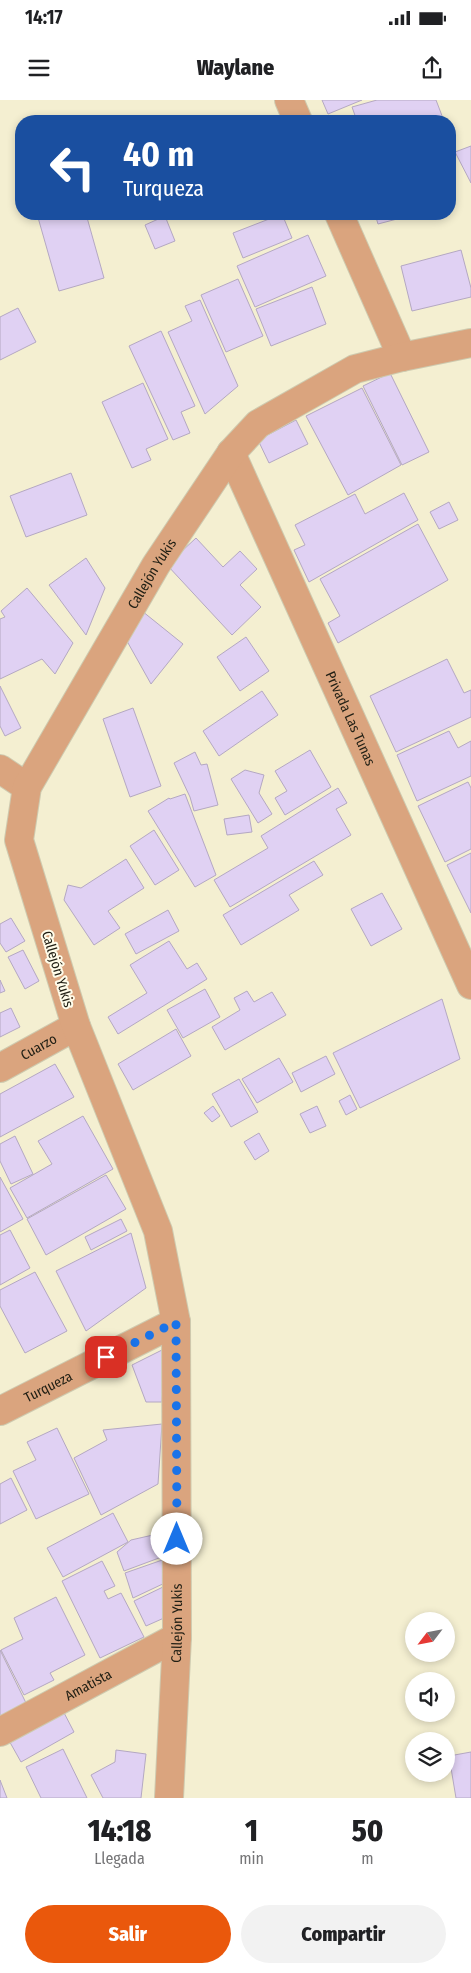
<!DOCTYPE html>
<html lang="es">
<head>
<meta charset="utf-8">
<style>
	body { margin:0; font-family:"Fira Sans Condensed",sans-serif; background:#f2f2f2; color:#202124; height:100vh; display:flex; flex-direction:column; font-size:19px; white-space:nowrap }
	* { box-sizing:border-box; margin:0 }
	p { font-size:16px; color:#757577 }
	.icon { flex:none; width:28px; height:28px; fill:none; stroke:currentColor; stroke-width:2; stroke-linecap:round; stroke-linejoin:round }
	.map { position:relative; height:1698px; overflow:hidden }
	.side { display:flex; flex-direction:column; background:#fff; flex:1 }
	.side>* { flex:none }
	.guide { position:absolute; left:15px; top:15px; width:441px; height:105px; border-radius:20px; box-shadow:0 2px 8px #0003; background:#1a4fa0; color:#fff; overflow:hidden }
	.needle { width:32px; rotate:238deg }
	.buttons { position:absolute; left:405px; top:1512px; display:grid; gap:10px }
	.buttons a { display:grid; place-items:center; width:50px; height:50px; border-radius:50%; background:#fff; box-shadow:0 2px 8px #0003; font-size:25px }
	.pin { position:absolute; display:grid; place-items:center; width:42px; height:42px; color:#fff; margin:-21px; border-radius:10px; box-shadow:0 2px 8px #0006 }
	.me { position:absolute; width:55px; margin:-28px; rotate:0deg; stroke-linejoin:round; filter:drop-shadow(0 0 4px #0008) }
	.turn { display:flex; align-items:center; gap:18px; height:105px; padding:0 25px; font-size:22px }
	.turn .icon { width:65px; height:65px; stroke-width:2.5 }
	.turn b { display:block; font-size:35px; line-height:42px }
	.eta { display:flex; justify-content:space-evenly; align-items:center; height:85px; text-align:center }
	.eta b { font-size:30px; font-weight:800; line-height:35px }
	.primary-button { display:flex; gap:10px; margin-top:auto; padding:10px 25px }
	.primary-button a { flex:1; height:58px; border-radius:30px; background:#ea580c; color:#fff; font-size:20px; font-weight:800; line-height:58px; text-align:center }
	.primary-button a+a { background:#f2f2f2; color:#202124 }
	.status { display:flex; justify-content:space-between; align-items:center; height:35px; padding:0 25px; background:#fff; direction:ltr }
	.status svg { height:14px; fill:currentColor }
	header { display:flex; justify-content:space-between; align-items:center; height:65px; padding:0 25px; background:#fff; font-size:22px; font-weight:800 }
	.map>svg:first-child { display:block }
</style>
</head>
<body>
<div class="status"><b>14:17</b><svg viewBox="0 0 49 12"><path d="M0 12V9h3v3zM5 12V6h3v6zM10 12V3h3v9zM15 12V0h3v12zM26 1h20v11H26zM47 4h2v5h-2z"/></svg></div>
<header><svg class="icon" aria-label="menu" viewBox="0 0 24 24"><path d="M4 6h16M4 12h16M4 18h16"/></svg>Waylane<svg class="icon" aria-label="share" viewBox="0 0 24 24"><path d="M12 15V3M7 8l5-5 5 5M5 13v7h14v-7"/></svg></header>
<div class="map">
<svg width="471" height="1698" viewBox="0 0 471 1698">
	<rect width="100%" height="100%" fill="#f4efd1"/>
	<g fill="#e0d1f3" stroke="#b4a8c2">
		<path d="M322,0H362L328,14Z"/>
		<path d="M377,0H436L444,21H357L352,7Z"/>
		<path d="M471,46V83L455,52Z"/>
		<path d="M37,114H86L104,178L59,191Z"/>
		<path d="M282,114L292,138L243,158L233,133Z"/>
		<path d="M375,114H416L378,124Z"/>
		<path d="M165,116L175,141L155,149L145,125Z"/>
		<path d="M308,135L326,176L255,207L237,166Z"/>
		<path d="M461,150L471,188V197L412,211L401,166Z"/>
		<path d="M238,179L263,236L226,252L201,195Z"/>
		<path d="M312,187L326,224L271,246L256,209Z"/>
		<path d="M200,200L238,286L205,314L168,232L192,221L185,206Z"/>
		<path d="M18,208L36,242L0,260V217Z"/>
		<path d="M161,231L195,306L181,312L190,333L173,340L129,246Z"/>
		<path d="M390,273L429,352L402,365L363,286Z"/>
		<path d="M143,283L168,339L146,349L151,360L132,368L102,302Z"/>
		<path d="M362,288L401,365L348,395L306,316Z"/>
		<path d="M296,320L308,344L269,363L258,340Z"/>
		<path d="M71,373L87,415L26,437L10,396Z"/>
		<path d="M404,393L418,420L309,482L294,450L305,445L295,425L355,394L365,414Z"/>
		<path d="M449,402L458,420L439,429L430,412Z"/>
		<path d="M418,424L448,480L338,543L328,523L340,516L320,479Z"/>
		<path d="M196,438L223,467L240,451L257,469L240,485L261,507L232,535L167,465Z"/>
		<path d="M86,458L105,488L86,535L49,485Z"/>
		<path d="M27,488L73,543L55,574L42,559L0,579V519L5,517L1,511Z"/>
		<path d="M142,511L183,544L151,584L123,534Z"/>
		<path d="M246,537L269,571L240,591L217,557Z"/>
		<path d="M447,559L464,593L471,590V617L396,652L370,596Z"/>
		<path d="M0,586L21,628L5,636L0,626Z"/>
		<path d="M262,591L278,615L219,656L203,631Z"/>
		<path d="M133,608L161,686L130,697L103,619Z"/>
		<path d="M449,631L458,648L471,641V676L417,701L397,655Z"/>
		<path d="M310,650L331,687L285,715L275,698L287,691L275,671Z"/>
		<path d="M195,652L201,665L207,664L218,705L194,711L190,697L174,663Z"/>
		<path d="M245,670L264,675L259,693L272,714L258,723L231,679Z"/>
		<path d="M468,682L471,688V749L445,762L418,706Z"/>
		<path d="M338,688L347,703L336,709L351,735L230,807L214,780L268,748L261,736Z"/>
		<path d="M185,694L216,775L195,787L148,711L169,698L170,699Z"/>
		<path d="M249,715L252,732L227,735L224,719Z"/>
		<path d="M154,730L179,770L155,785L130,746Z"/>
		<path d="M471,753V813L447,765Z"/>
		<path d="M126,759L144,788L108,811L120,828L94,845L64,800L68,785L81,788Z"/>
		<path d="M314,761L323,775L289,795L299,810L241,845L223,815Z"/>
		<path d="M382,793L402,829L371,846L351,809Z"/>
		<path d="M168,810L179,831L136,854L125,834Z"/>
		<path d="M11,818L25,841L6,852L0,843V824Z"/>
		<path d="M169,841L187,869L197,863L207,879L118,934L108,917L147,893L130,865Z"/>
		<path d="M23,850L39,881L25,889L8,857Z"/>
		<path d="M0,880L5,891L0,893Z"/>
		<path d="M205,889L220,917L183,938L167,910Z"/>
		<path d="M247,891L254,902L272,892L286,915L225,950L212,927L240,910L234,898Z"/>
		<path d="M442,899L460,959L360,1008L333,953Z"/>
		<path d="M11,908L20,927L0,937V913Z"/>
		<path d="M176,929L191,956L133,990L118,964Z"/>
		<path d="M326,956L335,974L301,992L292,973Z"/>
		<path d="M279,958L293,982L257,1003L242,979Z"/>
		<path d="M55,964L74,997L0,1037V994Z"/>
		<path d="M239,979L258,1012L231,1027L212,994Z"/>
		<path d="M350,995L357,1009L346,1015L339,1001Z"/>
		<path d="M213,1006L220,1016L212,1022L204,1013Z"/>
		<path d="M317,1006L326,1026L310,1033L300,1014Z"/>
		<path d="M83,1016L113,1069L27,1118L10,1088L52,1064L38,1041Z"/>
		<path d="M259,1033L269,1051L255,1060L244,1042Z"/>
		<path d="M15,1036L33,1074L11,1084L0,1061V1044Z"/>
		<path d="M106,1075L126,1109L46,1155L27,1119Z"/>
		<path d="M0,1077L23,1119L0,1132Z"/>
		<path d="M121,1119L127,1131L91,1150L85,1137Z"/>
		<path d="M10,1130L30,1168L0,1185V1135Z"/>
		<path d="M131,1133L146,1188L86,1231L56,1171Z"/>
		<path d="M35,1172L67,1231L25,1253L0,1206V1190Z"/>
		<path d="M166,1248L162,1302H146L132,1265Z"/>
		<path d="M162,1324L158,1384L101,1415L74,1358L107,1340L103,1330Z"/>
		<path d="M57,1328L89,1394L36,1419L13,1371L36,1360L27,1342Z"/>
		<path d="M11,1378L27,1410L0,1424V1384Z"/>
		<path d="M113,1413L128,1442L63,1477L47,1448Z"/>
		<path d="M166,1432L167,1455L124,1471L117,1452L131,1440Z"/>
		<path d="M168,1458L169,1481L133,1498L125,1473Z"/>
		<path d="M102,1461L115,1486L104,1491L108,1499L121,1493L144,1537L100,1558L62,1481Z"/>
		<path d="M163,1487L164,1518L146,1526L134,1501Z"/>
		<path d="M56,1497L85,1555L50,1573L54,1580L24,1595L1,1550L23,1539L14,1518Z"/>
		<path d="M0,1550L27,1605L0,1618Z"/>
		<path d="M61,1607L74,1632L21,1662L7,1637Z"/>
		<path d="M63,1649L87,1698H41L26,1667Z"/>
		<path d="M116,1650L146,1654L141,1698H103L91,1675L115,1662Z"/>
		<path d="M471,1652V1698H456L449,1656Z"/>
		<path d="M0,1680L7,1698H0Z"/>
	</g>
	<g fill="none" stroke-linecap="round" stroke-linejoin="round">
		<g stroke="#cecaaf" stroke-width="30">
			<g id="street">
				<path d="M289,0L298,21"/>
				<path d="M339,114L402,257"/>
				<path id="s1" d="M231,353L471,885"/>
				<path d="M0,669L27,687"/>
				<path id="s2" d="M0,968L76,926"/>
				<path id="s3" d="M0,1311L176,1222"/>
				<path id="s4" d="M0,1632L177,1537"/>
				<path id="s5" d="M169,1698L177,1537L176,1222L158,1131L76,926L19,740L27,687L156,465L231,353L258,324L355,269L402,257L471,243"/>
			</g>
		</g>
		<use href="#street" stroke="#daa47e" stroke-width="28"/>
	</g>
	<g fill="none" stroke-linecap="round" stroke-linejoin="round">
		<path stroke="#1a73e8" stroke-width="9" stroke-dasharray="0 16.2" d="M106,1257L176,1222L177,1439"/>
	</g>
	<g text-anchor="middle" stroke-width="4" stroke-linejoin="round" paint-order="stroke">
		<g font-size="14" fill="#222015" stroke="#fffcea">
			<text dy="5" stroke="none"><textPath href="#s5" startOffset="1285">Callejón Yukis</textPath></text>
			<text dy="5" stroke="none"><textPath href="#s1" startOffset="291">Privada Las Tunas</textPath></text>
			<text transform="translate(58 869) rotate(73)" y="5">Callejón Yukis</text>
			<text dy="5" stroke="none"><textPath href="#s2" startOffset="44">Cuarzo</textPath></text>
			<text dy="5" stroke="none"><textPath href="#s3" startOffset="54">Turqueza</textPath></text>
			<text dy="5" stroke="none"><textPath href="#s5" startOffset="175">Callejón Yukis</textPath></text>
			<text dy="5" stroke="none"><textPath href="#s4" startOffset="100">Amatista</textPath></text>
		</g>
	</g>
</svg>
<div class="buttons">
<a><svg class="needle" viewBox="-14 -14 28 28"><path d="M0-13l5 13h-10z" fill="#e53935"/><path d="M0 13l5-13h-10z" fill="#757577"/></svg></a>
<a><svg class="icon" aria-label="sound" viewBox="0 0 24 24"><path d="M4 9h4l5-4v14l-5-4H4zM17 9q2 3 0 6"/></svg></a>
<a><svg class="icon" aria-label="layers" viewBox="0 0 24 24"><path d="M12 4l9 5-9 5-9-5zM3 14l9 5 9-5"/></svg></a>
</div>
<div class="pin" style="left:106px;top:1257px;background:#d93025"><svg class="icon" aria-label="arrive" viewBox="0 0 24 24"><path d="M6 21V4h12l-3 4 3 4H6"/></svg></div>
<svg class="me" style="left:177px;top:1439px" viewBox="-20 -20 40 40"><circle r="19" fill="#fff"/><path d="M0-13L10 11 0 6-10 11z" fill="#1a73e8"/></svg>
<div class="guide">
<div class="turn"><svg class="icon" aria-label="left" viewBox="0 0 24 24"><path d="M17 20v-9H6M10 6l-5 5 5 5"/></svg><div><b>40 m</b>Turqueza</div></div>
</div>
</div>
<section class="side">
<div class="eta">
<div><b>14:18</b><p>Llegada</p></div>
<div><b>1</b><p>min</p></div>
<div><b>50</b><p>m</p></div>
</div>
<div class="primary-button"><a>Salir</a><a>Compartir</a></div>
</section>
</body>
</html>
